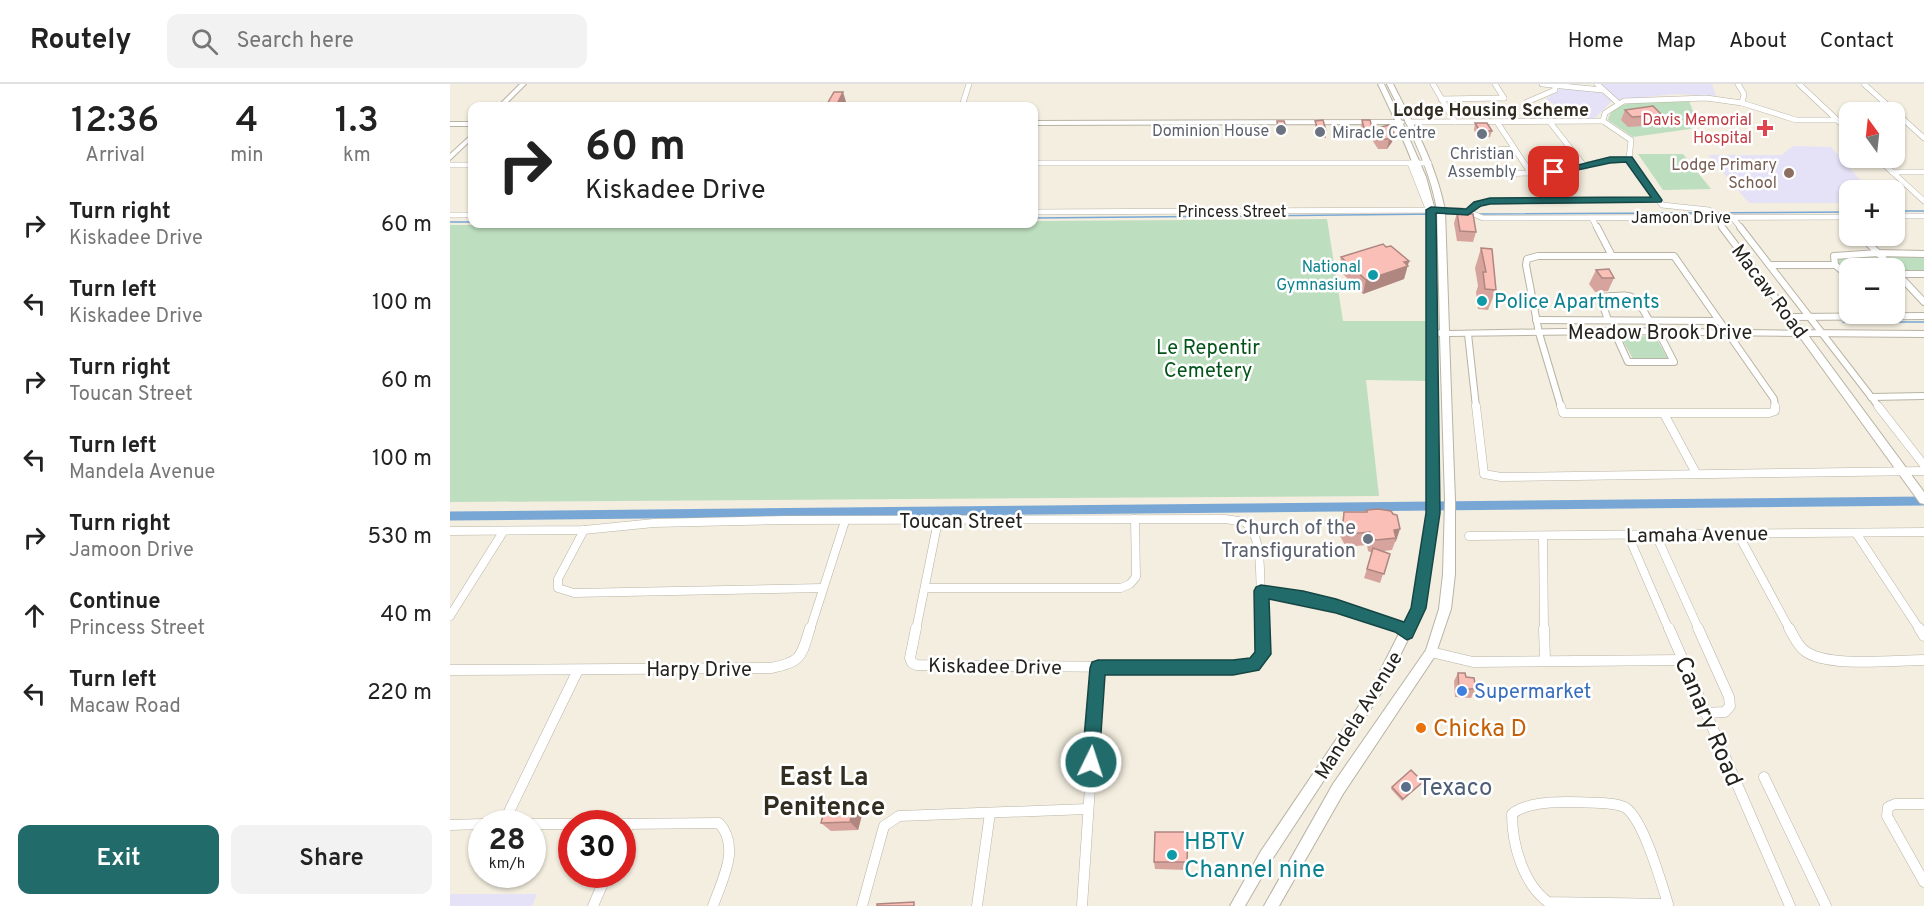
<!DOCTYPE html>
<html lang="en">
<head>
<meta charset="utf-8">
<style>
	body { margin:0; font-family:Overpass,sans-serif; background:#f2f2f2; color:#222; height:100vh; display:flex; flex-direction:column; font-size:22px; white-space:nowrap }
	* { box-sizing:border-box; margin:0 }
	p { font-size:20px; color:#767676 }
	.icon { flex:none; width:33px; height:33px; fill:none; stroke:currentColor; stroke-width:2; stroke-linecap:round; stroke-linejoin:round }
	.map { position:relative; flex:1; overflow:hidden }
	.drawer { display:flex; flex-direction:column; background:#fff; width:450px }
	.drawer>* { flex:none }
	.top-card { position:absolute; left:18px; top:18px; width:570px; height:126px; border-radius:12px; box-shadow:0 2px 4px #0004; background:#fff; color:#222; overflow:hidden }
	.needle { width:39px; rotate:345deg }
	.tools { position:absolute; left:1389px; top:18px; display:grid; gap:12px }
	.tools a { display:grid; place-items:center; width:66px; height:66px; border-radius:12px; background:#fff; box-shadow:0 2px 4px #0004; font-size:30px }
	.speed { position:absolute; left:18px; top:726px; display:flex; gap:12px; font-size:30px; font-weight:700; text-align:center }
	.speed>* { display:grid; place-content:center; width:78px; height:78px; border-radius:50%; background:#fff; box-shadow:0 2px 4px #0004; line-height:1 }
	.speed small { font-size:15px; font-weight:400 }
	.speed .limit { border:9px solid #d22; background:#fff; color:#111 }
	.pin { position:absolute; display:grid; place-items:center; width:51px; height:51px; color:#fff; margin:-26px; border-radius:12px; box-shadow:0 3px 9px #0006 }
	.me { position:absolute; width:66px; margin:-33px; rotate:4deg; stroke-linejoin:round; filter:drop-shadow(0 0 4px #0008) }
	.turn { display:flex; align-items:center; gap:21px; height:126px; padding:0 18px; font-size:27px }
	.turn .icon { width:78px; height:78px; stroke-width:2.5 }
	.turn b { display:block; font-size:42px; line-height:51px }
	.eta { display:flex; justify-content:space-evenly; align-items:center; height:102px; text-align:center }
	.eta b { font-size:36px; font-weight:600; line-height:42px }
	.action { display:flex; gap:12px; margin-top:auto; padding:12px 18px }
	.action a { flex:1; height:69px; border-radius:12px; background:#216c6a; color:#fff; font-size:24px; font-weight:600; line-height:69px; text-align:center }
	.action a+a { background:#f2f2f2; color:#222 }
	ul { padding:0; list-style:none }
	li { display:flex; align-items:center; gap:18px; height:78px; padding:0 18px }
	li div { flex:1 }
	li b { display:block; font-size:22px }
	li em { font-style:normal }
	header { display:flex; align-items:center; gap:36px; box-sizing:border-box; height:84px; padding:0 30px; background:#fff; border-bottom:2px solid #e0e0e0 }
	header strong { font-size:28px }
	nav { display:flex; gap:33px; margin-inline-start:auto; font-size:21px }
	.search { width:420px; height:54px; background:#f2f2f2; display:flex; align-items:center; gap:15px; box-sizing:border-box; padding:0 21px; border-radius:12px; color:#767676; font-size:22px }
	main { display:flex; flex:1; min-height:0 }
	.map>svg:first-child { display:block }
</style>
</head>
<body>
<header>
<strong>Routely</strong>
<div class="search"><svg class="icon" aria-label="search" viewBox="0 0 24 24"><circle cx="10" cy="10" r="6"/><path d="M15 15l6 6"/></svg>Search here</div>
<nav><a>Home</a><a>Map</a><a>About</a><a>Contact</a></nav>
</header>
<main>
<section class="drawer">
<div class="eta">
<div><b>12:36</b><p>Arrival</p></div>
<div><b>4</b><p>min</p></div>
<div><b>1.3</b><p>km</p></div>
</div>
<ul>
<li><svg class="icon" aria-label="right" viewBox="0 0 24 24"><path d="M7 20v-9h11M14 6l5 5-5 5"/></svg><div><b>Turn right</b><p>Kiskadee Drive</p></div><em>60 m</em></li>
<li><svg class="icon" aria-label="left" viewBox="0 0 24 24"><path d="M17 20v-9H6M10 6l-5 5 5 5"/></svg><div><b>Turn left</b><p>Kiskadee Drive</p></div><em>100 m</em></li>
<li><svg class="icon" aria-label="right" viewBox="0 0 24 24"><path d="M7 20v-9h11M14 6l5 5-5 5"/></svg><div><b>Turn right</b><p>Toucan Street</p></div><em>60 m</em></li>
<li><svg class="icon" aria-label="left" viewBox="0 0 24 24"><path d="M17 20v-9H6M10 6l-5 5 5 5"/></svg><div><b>Turn left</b><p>Mandela Avenue</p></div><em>100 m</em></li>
<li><svg class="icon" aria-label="right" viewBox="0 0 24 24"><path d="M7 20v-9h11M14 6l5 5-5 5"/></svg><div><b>Turn right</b><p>Jamoon Drive</p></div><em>530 m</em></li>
<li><svg class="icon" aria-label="ahead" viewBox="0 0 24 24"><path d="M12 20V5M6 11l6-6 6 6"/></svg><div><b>Continue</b><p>Princess Street</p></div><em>40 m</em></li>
<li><svg class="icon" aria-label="left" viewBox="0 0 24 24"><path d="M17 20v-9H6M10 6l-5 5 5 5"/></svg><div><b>Turn left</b><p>Macaw Road</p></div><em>220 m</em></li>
</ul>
<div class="action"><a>Exit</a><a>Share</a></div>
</section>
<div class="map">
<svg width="1474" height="822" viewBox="0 0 1474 822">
	<rect width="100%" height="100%" fill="#f3eedf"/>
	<g fill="#e5e1f7">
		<path d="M1150,0H1262L1266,12L1224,10L1170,16L1166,15Z"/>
		<path d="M1109,3L1149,7L1162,17L1145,34L1134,35L1095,15L1109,6Z"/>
		<path d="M1343,62L1381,63L1419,106H1400L1399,119H1299L1258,71H1332Z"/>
		<path d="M0,810H87L82,822H0Z"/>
	</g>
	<g fill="#bddebf">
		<path d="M1196,17H1239L1248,40L1240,45L1183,53L1158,36C1162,19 1182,19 1196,17Z"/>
		<path d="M1188,70H1233L1261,105L1213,106Z"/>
		<path d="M877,135L893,237H977V297L916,296L929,412L0,418V141L584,140V137Z"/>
		<path d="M1427,170L1440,184H1400L1399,192L1387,182L1385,174Z"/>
		<path d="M1432,170L1474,171V189H1449Z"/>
		<path d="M1205,252L1218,275H1183L1171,253Z"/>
	</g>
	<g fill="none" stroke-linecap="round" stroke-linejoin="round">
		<g stroke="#78a7d6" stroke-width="1.5">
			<path d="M1444,127H1474"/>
			<path d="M994,130H1010"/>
			<path d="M1027,130L1400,128"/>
			<path d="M584,134L989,130"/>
			<path d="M0,138H22"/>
			<path d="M1393,238H1474"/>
		</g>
		<path stroke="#78a7d6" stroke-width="9" d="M0,432L1474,417"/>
		<g stroke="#b8b3a4" stroke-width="6">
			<g id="street-far3">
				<path d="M983,0L1005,38"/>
				<path d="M1045,0L1054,14"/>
				<path d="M1092,0L1152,6"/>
				<path d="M1147,0L1168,19"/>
				<path d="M1288,0L1294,10L1292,19"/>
				<path d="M1349,0L1400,48"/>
				<path d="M1414,0L1474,54"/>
				<path d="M991,15L1054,14"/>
				<path d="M1077,18L1105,6V0"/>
				<path d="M512,22L519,0"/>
				<path d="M1099,37L1135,83"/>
				<path d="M1153,37L1181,56L1179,75L1212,121L1259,126L1273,144"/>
				<path d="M1153,37L1155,29L1174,17L1256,14L1292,19L1346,36H1400"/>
				<path d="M958,38L1153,37"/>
				<path d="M1047,38L1080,88"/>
				<path d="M1018,67L1064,65"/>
				<path d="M1427,74L1474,117"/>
				<path d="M584,79H979"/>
				<path d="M960,79L977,122"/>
				<path d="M0,81H22"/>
				<path d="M1442,88H1474"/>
				<path d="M1029,91L1104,88L1159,76L1179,75"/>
				<path d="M584,128L1003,126L1016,127L1033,134L1400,133"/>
				<path d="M1018,128L1027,120L1040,117L1207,116"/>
				<path d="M0,131H22"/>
				<path d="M1444,132H1474"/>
				<path d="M1282,133L1291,144"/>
				<path d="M1142,134L1147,144"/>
			</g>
		</g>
		<g stroke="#b8b3a4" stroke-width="8">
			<g id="street-far2">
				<path d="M1147,143L1162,172"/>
				<path d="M1272,143L1352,249L1474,250"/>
				<path d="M1290,143L1429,323"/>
				<path d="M1411,152L1443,184"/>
				<path d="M1321,181H1385"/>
				<path d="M1444,186L1474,218"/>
				<path d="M1446,190H1474"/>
				<path d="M1400,193L1385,181L1384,172L1428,169L1474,170"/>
				<path d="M1340,233L1474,232"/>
				<path d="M1086,236L1269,237"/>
				<path d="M1158,236L1150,213C1183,211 1182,206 1199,236"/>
				<path d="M1164,247L1178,278H1224L1208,247"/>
				<path d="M1018,250L1026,323"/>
				<path d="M1421,313L1474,312"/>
				<path d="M1111,323L1089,249L1076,181L1077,175L1088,172H1224L1324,315L1325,323"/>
			</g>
		</g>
		<g stroke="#b8b3a4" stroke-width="9">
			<g id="street-far1">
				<path d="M1026,322L1034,390L1051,393L1474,387"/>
				<path d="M1111,322L1113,329H1319L1325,327V322"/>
				<path d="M1428,322L1474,381"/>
				<path d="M1214,330L1246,389"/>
				<path d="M134,446L108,495V504L124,509L372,504"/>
				<path d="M0,447L134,446L204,439L336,436L775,435L795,438C813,453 809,486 811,507L853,513L954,546"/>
				<path d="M1406,449L1470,546"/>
				<path d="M1288,450L1340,546"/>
				<path d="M1178,451L1219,546"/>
				<path d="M1206,451L1249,546"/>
				<path d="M1019,452L1474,448"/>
				<path d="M1093,452L1094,546"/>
				<path d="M475,504H671L680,500L686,493L685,435"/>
				<path d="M811,507L812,546"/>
				<path d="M0,532L53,448"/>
				<path d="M360,546L395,437"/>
				<path d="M466,546L488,437"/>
			</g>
		</g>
		<g stroke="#b8b3a4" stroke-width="11">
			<g id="street">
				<path d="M466,544L460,574L462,579L467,581L784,584L804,581L813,570L812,544"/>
				<path d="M952,544L957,549"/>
				<path d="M1094,544L1095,577"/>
				<path d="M1219,544L1340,822"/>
				<path d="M1248,544L1279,613L1280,622L1275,628L1255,629"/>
				<path d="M1339,544C1344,552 1347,561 1355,567C1377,584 1445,576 1474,576"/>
				<path d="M1469,544L1474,552"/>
				<path d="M981,568L1023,578L1232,576"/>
				<path d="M0,586L321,584C352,578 351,573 360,544"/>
				<path d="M1314,693L1376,822"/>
				<path d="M1153,719C1161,720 1170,720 1176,724C1194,737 1211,798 1218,820L1098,818C1073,800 1062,760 1062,730C1081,714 1128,718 1153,719Z"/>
				<path d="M1474,720H1445L1438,723L1437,732L1474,798"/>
				<path d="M53,740L128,586"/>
				<path d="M82,740H122"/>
				<path d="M172,740L269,739C291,763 272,796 263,822"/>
				<path d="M0,741L32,740"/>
				<path d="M172,754L179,740"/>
				<path d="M143,822L157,790"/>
				<path d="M412,822L434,742L449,732L637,725"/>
				<path d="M527,822L540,729"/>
				<path d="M632,822L648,584"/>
			</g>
		</g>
		<g stroke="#b8b3a4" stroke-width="2">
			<g id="secondary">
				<path d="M70,0H76L54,22H48Z"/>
				<path d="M928,0H934L951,36L955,38L953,40L976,93L985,126L986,247L990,246L987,126C979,80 957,41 937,0H943C964,41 986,80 995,126L999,247L1164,244L1355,247L1474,408V420L1470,419L1349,252L1164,250L999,252L1005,417V490L1001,525L985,572L893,710L829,822H814L883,700L976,566L989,525L993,490L995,417L990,252L986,251L988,429L974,524L931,609L821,777L795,822H780L811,767L923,601L962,524L978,429L977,126C970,96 959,68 946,40L584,41V37L945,36Z"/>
				<rect x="0" y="38" width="22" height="4"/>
				<path d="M22,50V55L0,76V70Z"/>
			</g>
		</g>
		<use href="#street-far3" stroke="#fff" stroke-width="5"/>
		<use href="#street-far2" stroke="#fff" stroke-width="6"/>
		<use href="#street-far1" stroke="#fff" stroke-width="8"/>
		<use href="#street" stroke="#fff" stroke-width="10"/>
		<use href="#secondary" fill="#fff" fill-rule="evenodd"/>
	</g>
	<g fill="#d7a49d">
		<path d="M1175,26L1212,31L1208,41L1178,43L1171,36Z"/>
		<path d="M912,36L922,44L921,50H913L911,43Z"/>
		<path d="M827,37L836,43V49L828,50L826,43Z"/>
		<path d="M865,37L876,47V54H868L865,43Z"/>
		<path d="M1025,39L1042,47L1040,53L1028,54L1024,46Z"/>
		<path d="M923,45L944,49L942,58L937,65H928L921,54Z"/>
		<path d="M1007,129L1026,148L1023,158L1007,157L1004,139Z"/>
		<path d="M936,163L959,177L954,195L913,210L889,186L891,173Z"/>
		<path d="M1031,164L1046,206L1038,226L1028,225L1026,208L1028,202L1025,184Z"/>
		<path d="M1146,186L1164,194L1158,207L1145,208L1139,200Z"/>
		<path d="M917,426L947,431L946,457L945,458L942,466L934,467L940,470L930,499L914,494L922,469L918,467L917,461L896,463L890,452L894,428H916Z"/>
		<path d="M1008,589L1016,593L1026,605L1021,614L1005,613L1004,597Z"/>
		<path d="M971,700L952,717L941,705L942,703Z"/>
		<path d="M403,722L412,731L408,746L381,747L371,739Z"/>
		<path d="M738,748L737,786L705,785L704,778Z"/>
	</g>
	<g fill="#af8680">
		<path d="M393,8L397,21L396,22H386Z"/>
		<path d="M944,49L942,58L937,65L939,55Z"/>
		<path d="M959,177L954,195L913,210L916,196Z"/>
		<path d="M950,445L946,457L945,458L946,454L944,446Z"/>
		<path d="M403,722L412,731L408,746L400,738Z"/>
	</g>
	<g fill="#fabfb7" stroke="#af8680" stroke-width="1.5">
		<path d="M384,8H393L386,22H376Z"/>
		<path d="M1203,22L1212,31L1182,33L1175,26Z"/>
		<path d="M873,36L876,47L869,48L865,37Z"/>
		<path d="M912,36H920L922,44H914Z"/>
		<path d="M827,37H834L836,43H828Z"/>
		<path d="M1025,39H1037L1042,47H1030Z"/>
		<path d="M939,41L944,49L939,55H930L923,45Z"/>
		<path d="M1007,129L1023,130L1026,148L1010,147Z"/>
		<path d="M933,160L936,163L941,162L959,177L954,178L958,182L916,196L891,173Z"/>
		<path d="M1031,164L1042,165L1046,206L1035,205L1033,188H1036Z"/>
		<path d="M1159,185L1164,194H1152L1146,186Z"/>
		<path d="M928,425L941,427L943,430L947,431L950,445L944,446L946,454L926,456L922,454L920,448L899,450L893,439L894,428H917V426Z"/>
		<path d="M923,464L940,470L934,490L917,485Z"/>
		<path d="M1008,589H1015L1016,593L1024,594L1026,605H1009Z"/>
		<path d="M961,686L973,698L953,715L942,703Z"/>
		<path d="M403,722L400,738L371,739L375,723Z"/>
		<path d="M705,748H738L737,778H704Z"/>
		<path d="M464,818V822H427V820Z"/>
	</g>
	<path fill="#216c6a" stroke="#154645" stroke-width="1.5" d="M1160,73H1182L1212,116L1211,118L1040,120L1031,122L1018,131L986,129L990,429L976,524L962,554L957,556L945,548L886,529L819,515L821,570L809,586L783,591H655L649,678L647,684L641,687L635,684L632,678L640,584L642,578L648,576H783L800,574L805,568L804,507L806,503L811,501L853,507L886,515L954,538L961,524L976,429V126L981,123L1016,125L1024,118L1040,114L1201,113L1176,78L1160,79L1104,91L1100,88Z"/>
	<path fill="#e0444e" stroke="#fff" stroke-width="2" d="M1312 35h6v6h6v6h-6v6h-6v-6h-6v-6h6z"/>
	<g fill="#6b7280" stroke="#fff" stroke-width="2">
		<circle cx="831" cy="46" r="6"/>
		<circle cx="870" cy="48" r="6"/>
		<circle cx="1032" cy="50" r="6"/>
		<circle cx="918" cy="455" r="6"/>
	</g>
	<circle fill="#8d6e63" stroke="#fff" stroke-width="2" cx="1339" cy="89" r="6"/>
	<g fill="#0f9aa8" stroke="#fff" stroke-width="2">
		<circle cx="923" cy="191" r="6"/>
		<circle cx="1032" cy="217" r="6"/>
		<circle cx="722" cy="771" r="6"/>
	</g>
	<circle fill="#3f7fe0" stroke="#fff" stroke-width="2" cx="1012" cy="607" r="6"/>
	<circle fill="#e8710a" stroke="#fff" stroke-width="2" cx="971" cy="644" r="6"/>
	<circle fill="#5c6f8a" stroke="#fff" stroke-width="2" cx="956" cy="703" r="6"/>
	<g text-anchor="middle" stroke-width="5" stroke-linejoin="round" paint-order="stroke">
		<g font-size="16" fill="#be3a42" stroke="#fff" text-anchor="end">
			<text x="1302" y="41">Davis Memorial<tspan x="1302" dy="18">Hospital</tspan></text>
		</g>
		<g font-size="16" fill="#5b616d" stroke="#fff" text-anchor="end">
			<text x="819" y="52">Dominion House</text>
			<text x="882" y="54" text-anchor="start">Miracle Centre</text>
			<text x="1032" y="75" text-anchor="middle">Christian<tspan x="1032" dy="18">Assembly</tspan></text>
		</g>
		<g font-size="16" fill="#785e54" stroke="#fff" text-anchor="end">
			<text x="1327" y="86">Lodge Primary<tspan x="1327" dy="18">School</tspan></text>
		</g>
		<g font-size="16" fill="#24221c" stroke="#fff">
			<text x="782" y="133">Princess Street</text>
			<text x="1231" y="139">Jamoon Drive</text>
		</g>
		<g font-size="16" fill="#0d838f" stroke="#fff" text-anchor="end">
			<text x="911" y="188">National<tspan x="911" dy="18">Gymnasium</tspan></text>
		</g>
		<g font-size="18" font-weight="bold" fill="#312d21" stroke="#fff">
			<text x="1041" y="32">Lodge Housing Scheme</text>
		</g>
		<g font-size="20" fill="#24221c" stroke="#fff">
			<text transform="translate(1320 207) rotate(53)" y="7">Macaw Road</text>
			<text x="1210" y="255">Meadow Brook Drive</text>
			<text x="511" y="444">Toucan Street</text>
			<text transform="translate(1247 450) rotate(-1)" y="7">Lamaha Avenue</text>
			<text transform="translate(545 582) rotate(1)" y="7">Kiskadee Drive</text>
			<text x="249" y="592">Harpy Drive</text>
			<text transform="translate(908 631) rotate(-58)" y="7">Mandela Avenue</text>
		</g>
		<g font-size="20" fill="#0d838f" stroke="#fff" text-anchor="start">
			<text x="1044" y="224">Police Apartments</text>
		</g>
		<g font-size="20" fill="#025318" stroke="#fff">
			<text x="758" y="270">Le Repentir<tspan x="758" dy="23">Cemetery</tspan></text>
		</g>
		<g font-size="20" fill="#5b616d" stroke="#fff" text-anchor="end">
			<text x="906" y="450">Church of the<tspan x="906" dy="23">Transfiguration</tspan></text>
		</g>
		<g font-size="20" fill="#366cbe" stroke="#fff" text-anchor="start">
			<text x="1024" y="614">Supermarket</text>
		</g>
		<g font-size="24" fill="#24221c" stroke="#fff">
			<text transform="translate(1259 637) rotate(67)" y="8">Canary Road</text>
		</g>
		<g font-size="24" fill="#c56008" stroke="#fff" text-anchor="start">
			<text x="983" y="652">Chicka D</text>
		</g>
		<g font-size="24" fill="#4e5e75" stroke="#fff" text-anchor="start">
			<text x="968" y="711">Texaco</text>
		</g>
		<g font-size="24" fill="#0d838f" stroke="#fff" text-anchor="start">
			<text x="734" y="765">HBTV<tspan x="734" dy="28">Channel nine</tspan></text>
		</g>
		<g font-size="26" font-weight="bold" fill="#312d21" stroke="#fff">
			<text x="374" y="701">East La<tspan x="374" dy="30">Penitence</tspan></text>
		</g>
	</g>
</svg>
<div class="tools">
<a><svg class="needle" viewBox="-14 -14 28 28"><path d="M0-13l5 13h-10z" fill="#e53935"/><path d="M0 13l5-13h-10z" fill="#767676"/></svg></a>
<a>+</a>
<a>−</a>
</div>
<div class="speed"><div>28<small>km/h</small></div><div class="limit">30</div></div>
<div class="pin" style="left:1104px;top:88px;background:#d93025"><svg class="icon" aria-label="arrive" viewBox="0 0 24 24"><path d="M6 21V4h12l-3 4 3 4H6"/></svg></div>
<svg class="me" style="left:641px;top:678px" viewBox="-20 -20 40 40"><circle r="17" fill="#216c6a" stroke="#fff" stroke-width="3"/><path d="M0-11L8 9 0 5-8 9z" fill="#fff"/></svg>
<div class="top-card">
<div class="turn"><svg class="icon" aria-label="right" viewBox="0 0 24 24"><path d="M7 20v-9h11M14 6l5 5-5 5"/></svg><div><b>60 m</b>Kiskadee Drive</div></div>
</div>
</div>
</main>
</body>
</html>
